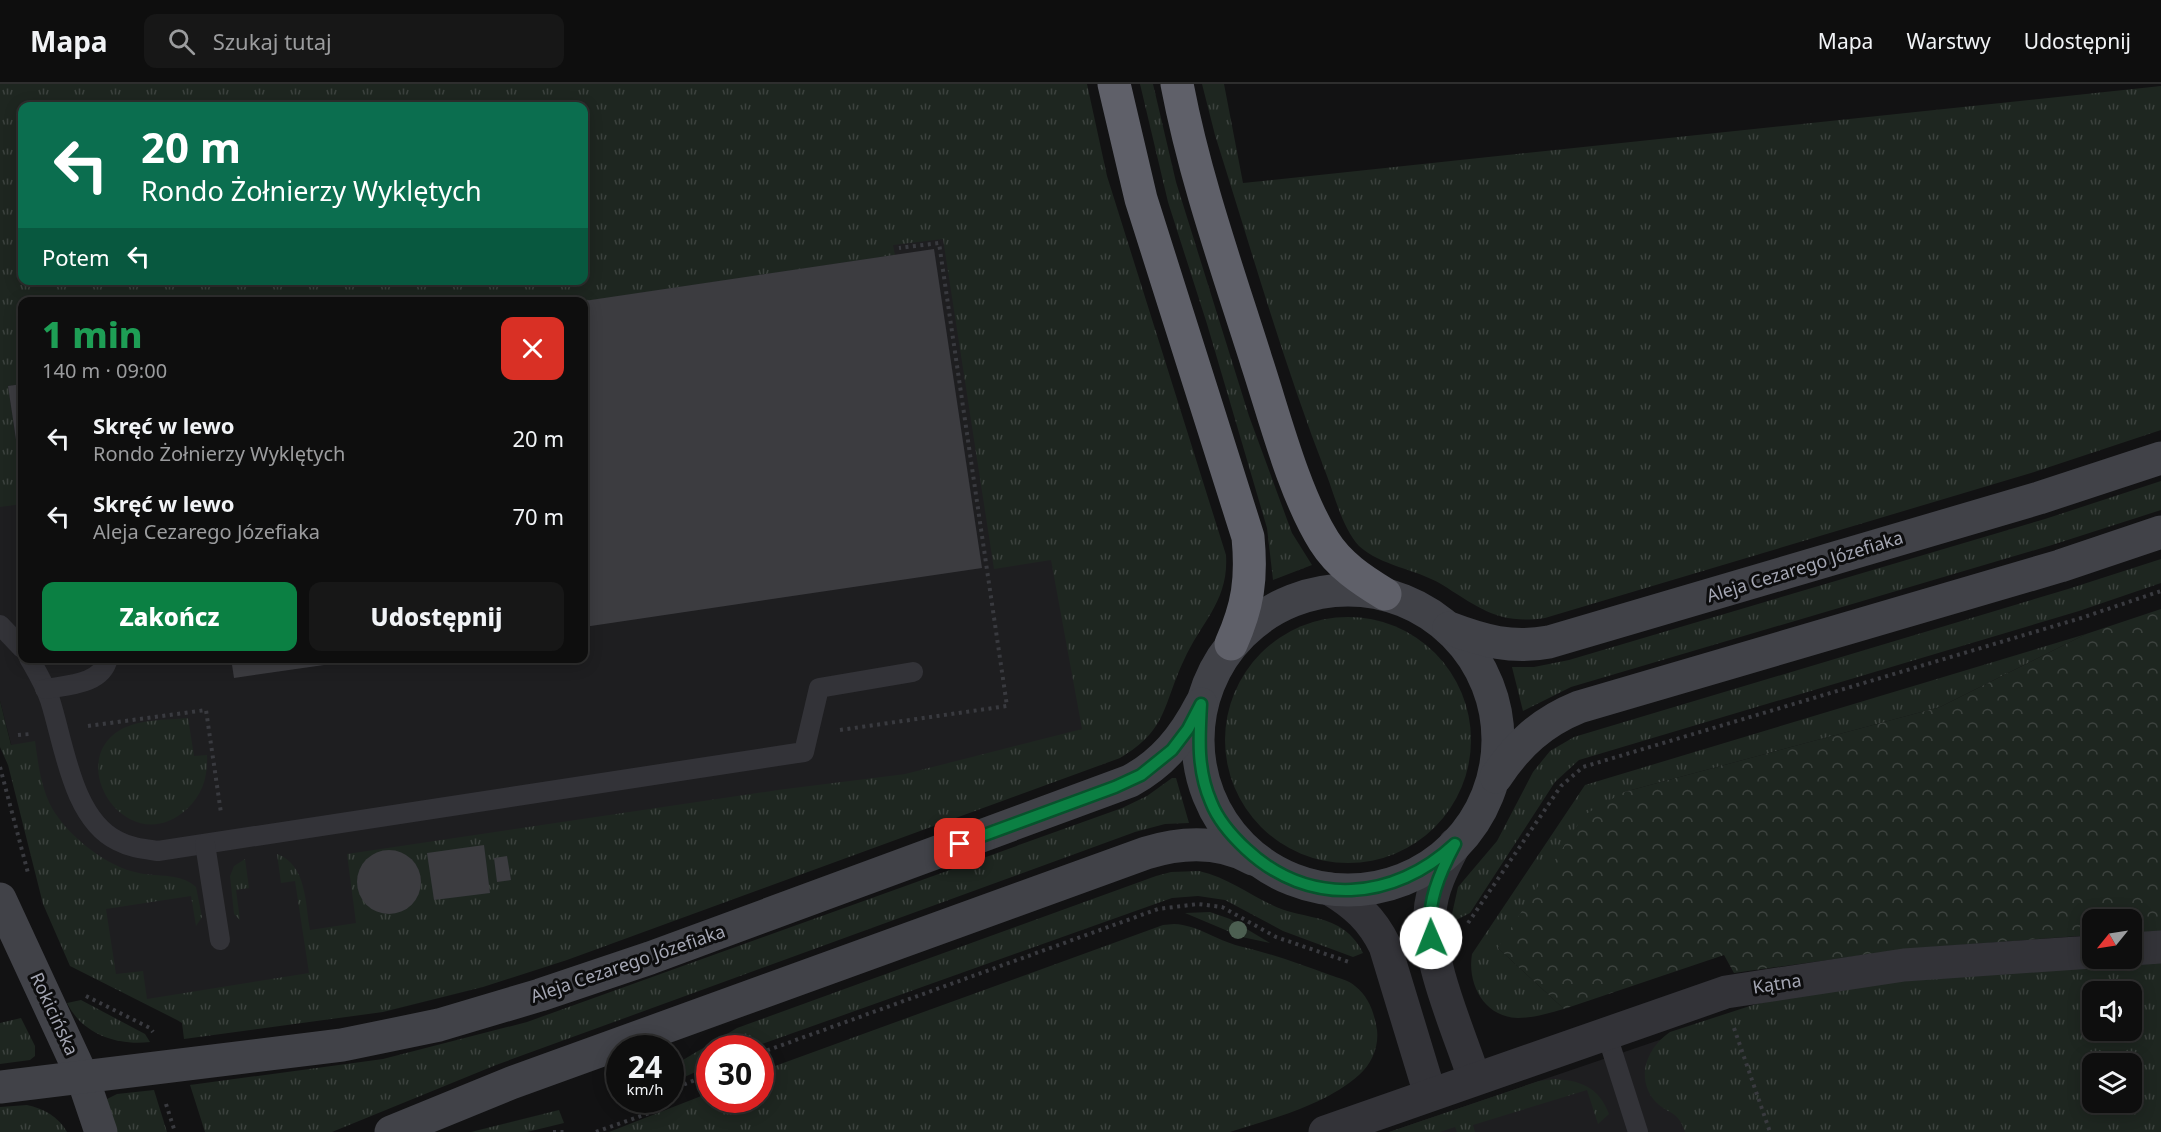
<!DOCTYPE html>
<html lang="pl">
<head>
<meta charset="utf-8">
<style>
	body { margin:0; font-family:"Noto Sans",sans-serif; background:#171717; color:#f1f3f6; height:100vh; display:flex; flex-direction:column; font-size:22px; white-space:nowrap }
	* { box-sizing:border-box; margin:0 }
	p { font-size:20px; color:#9b9c9e }
	.icon { flex:none; width:33px; height:33px; fill:none; stroke:currentColor; stroke-width:2; stroke-linecap:round; stroke-linejoin:round }
	.map { position:relative; flex:1; overflow:hidden }
	.details { position:absolute; left:18px; top:213px; width:570px; height:366px; display:flex; flex-direction:column; background:#0e0e0e; border-radius:12px; box-shadow:0 3px 15px #0003,0 0 0 2px #2e2e2e }
	.details>* { flex:none }
	.hud { position:absolute; left:18px; top:18px; width:570px; height:183px; border-radius:12px; box-shadow:0 3px 15px #0003,0 0 0 2px #2e2e2e; background:#0b6e4f; color:#fff; overflow:hidden }
	.needle { width:39px; rotate:240deg }
	.buttons { position:absolute; left:2082px; top:825px; display:grid; gap:12px }
	.buttons a { display:grid; place-items:center; width:60px; height:60px; border-radius:12px; background:#0e0e0e; box-shadow:0 3px 15px #0003,0 0 0 2px #2e2e2e; font-size:30px }
	.speed { position:absolute; left:606px; top:951px; display:flex; gap:12px; font-size:30px; font-weight:700; text-align:center }
	.speed>* { display:grid; place-content:center; width:78px; height:78px; border-radius:50%; background:#0e0e0e; box-shadow:0 3px 15px #0003,0 0 0 2px #2e2e2e; line-height:1 }
	.speed small { font-size:15px; font-weight:400 }
	.speed .limit { border:9px solid #d22; background:#fff; color:#111 }
	.pin { position:absolute; display:grid; place-items:center; width:51px; height:51px; color:#fff; margin:-26px; border-radius:12px; box-shadow:0 3px 9px #0006 }
	.me { position:absolute; width:66px; margin:-33px; rotate:359deg; stroke-linejoin:round; filter:drop-shadow(0 0 4px #0008) }
	.turn { display:flex; align-items:center; gap:21px; height:126px; padding:0 24px; font-size:27px }
	.turn .icon { width:78px; height:78px; stroke-width:2.5 }
	.turn b { display:block; font-size:42px; line-height:51px }
	.then { display:flex; align-items:center; height:57px; padding:0 24px; background:#0003; gap:12px; font-size:22px }
	.round { display:grid; place-items:center; flex:none; width:63px; height:63px; border-radius:12px; background:#171717 }
	.summary { display:flex; align-items:center; justify-content:space-between; height:102px; padding:0 24px }
	h1 { font-size:36px; font-weight:800; line-height:45px; color:#1e9e55 }
	.button { display:flex; gap:12px; margin-top:auto; padding:12px 24px }
	.button a { flex:1; height:69px; border-radius:12px; background:#0b8043; color:#fff; font-size:24px; font-weight:800; line-height:69px; text-align:center }
	.button a+a { background:#171717; color:#f1f3f6 }
	ul { padding:0; list-style:none }
	li { display:flex; align-items:center; gap:18px; height:78px; padding:0 24px }
	li div { flex:1 }
	li b { display:block; font-size:22px }
	li em { font-style:normal }
	header { display:flex; align-items:center; gap:36px; box-sizing:border-box; height:84px; padding:0 30px; background:#0e0e0e; border-bottom:2px solid #2e2e2e }
	header strong { font-size:28px }
	nav { display:flex; gap:33px; margin-inline-start:auto; font-size:21px }
	.search { width:420px; height:54px; background:#171717; display:flex; align-items:center; gap:15px; box-sizing:border-box; padding:0 21px; border-radius:12px; color:#9b9c9e; font-size:22px }
	.map>svg:first-child { display:block }
</style>
</head>
<body>
<header>
<strong>Mapa</strong>
<div class="search"><svg class="icon" aria-label="search" viewBox="0 0 24 24"><circle cx="10" cy="10" r="6"/><path d="M15 15l6 6"/></svg>Szukaj tutaj</div>
<nav><a>Mapa</a><a>Warstwy</a><a>Udostępnij</a></nav>
</header>
<div class="map">
<svg width="2161" height="1048" viewBox="0 0 2161 1048">
	<defs>
		<pattern id="grass-tufts" width="24" height="20" patternUnits="userSpaceOnUse" patternTransform="scale(1.5)"><rect width="24" height="20" fill="#1e2620"/><path d="M3 7l-1-3M5 7V3M7 7l1-3M15 17l-1-3M17 17v-4M19 17l1-3" fill="none" stroke="#3c423e"/></pattern>
		<pattern id="forest-crowns" width="20" height="18" patternUnits="userSpaceOnUse" patternTransform="scale(1.5)"><rect width="20" height="18" fill="#1e2620"/><path d="M2 6a3 3 0 1 1 6 0M12 15a3 3 0 1 1 6 0" fill="none" stroke="#3c423e"/></pattern>
	</defs>
	<rect width="100%" height="100%" fill="#121213"/>
	<g fill="#1e1e20">
		<path d="M1050,113L1125,631L190,940L116,902L62,859L0,617V269L22,265V574H584V218L343,217L584,196Z"/>
		<path d="M1730,932L1770,1048H1389L1539,997Z"/>
	</g>
	<g fill="url(#grass-tufts)" fill-rule="evenodd">
		<path d="M0,0H1087L1107,92L1226,471C1229,517 1201,538 1184,576C1163,620 1168,646 1120,674L567,876L483,903L383,928L184,955L182,939L177,936L70,882L43,820L8,681L0,663V617L11,661L35,657C38,679 41,704 52,724C68,752 107,783 139,789C158,793 181,789 196,803L202,833L196,842L191,812L106,825L116,890L143,887L147,915L309,889L295,797L281,799L277,770C307,781 305,819 310,846L356,839L347,770L778,706L905,690L1082,645L1051,476L994,485L943,155L893,161L895,171L580,218H22V300L8,302L22,397V420L0,423ZM22,22H584V196H22Z"/>
		<path d="M1140,0H1153L1176,98L1249,332L1292,449L1312,481L1273,496L1267,444L1207,240L1168,118Z"/>
		<path d="M1202,0H1224L1243,99L2161,2V346L2031,389L1545,534C1498,541 1478,523 1441,500C1416,485 1381,482 1359,462C1343,445 1335,413 1327,392C1284,281 1251,165 1215,51Z"/>
		<path d="M2161,397V426L2052,461L1571,603L1523,627L1512,583H1534L1569,576L2045,435Z"/>
		<path d="M2161,475V499L2079,527L1579,676L1555,698L1470,829L1450,839L1458,803L1497,757L1533,688L1550,667L1574,653L2068,505Z"/>
		<circle cx="1348" cy="656" r="123"/>
		<path d="M2086,550L1940,623L1624,708L1498,864L1564,925C1549,929 1534,934 1518,934C1484,933 1467,900 1472,870L1585,701Z"/>
		<path d="M188,634L194,672L207,671C208,692 203,710 187,725C129,778 63,680 120,646C139,635 166,636 188,634Z"/>
		<path d="M1172,694H1176L1189,739L1165,740L1135,748L496,981L332,1048H205L190,1001L383,975L527,938L1122,724L1147,712Z"/>
		<path d="M245,775L249,804L236,806L240,836L234,830L230,792L234,782Z"/>
		<path d="M1199,787C1231,794 1254,815 1284,826C1302,832 1322,833 1338,842C1349,848 1358,858 1363,869L1353,873L1283,847L1225,816L1198,812L1172,814L751,964H710L709,982L671,999V983L737,944L1156,792L1171,788Z"/>
		<path d="M1210,828L1230,835L1270,859L1242,853L1185,829Z"/>
		<path d="M1174,840C1198,841 1216,856 1239,862C1270,869 1300,880 1330,891C1338,894 1349,896 1355,902C1369,913 1374,928 1377,946C1379,962 1372,980 1359,991C1324,1022 1273,1034 1230,1048H609L709,1009L710,1016H760L761,987L1163,841Z"/>
		<path d="M2161,874V1048H1685C1678,1025 1667,1031 1654,1016C1635,992 1648,963 1670,948L1756,920L1900,893ZM2092,908H2132V946H2092ZM2092,980H2132V1018H2092Z"/>
		<path d="M81,916L145,950L150,958C117,962 82,950 67,919Z"/>
		<path d="M21,934L35,962V972L30,976L0,980V939Z"/>
		<path d="M1553,995C1580,996 1599,1003 1609,1030L1598,1040L1587,1006L1473,1041L1475,1048H1457L1455,1043L1440,1048H1389L1539,997Z"/>
		<path d="M154,1006L167,1048H114L107,1015L117,1010Z"/>
		<path d="M27,1021C43,1024 59,1033 67,1048H0V1023Z"/>
		<path d="M559,1026L564,1039L527,1048H471Z"/>
	</g>
	<path fill="url(#forest-crowns)" d="M2161,525V847L2132,849V836H2092V851L1907,865L1734,889L1724,871L1564,925L1498,864L1584,731L1624,708L1940,623L2086,550Z"/>
	<g fill="#3c3c40">
		<path d="M934,165L982,484L584,543V217Z"/>
		<path d="M22,300V389H21L8,302Z"/>
		<path d="M231,574H359V576L234,594Z"/>
		<path d="M484,761L490,809L434,816L427,769Z"/>
		<circle cx="389" cy="798" r="32"/>
		<path d="M507,772L511,796L497,798L494,774Z"/>
	</g>
	<g fill="none" stroke-linecap="round" stroke-linejoin="round">
		<g stroke="#393a3f" stroke-width="4" stroke-dasharray="3 4.5" stroke-linecap="butt">
			<path d="M88,642L206,626L221,729"/>
			<path d="M840,646L1007,622L939,159L899,164"/>
			<path d="M18,651L30,650"/>
			<path d="M0,683L28,789"/>
			<path d="M1468,839L1561,702L1583,683L2081,534L2161,507"/>
			<path d="M86,912L150,944L153,948"/>
			<path d="M1734,944L1770,1048"/>
			<path d="M760,969L1158,825L1198,820L1222,823L1276,853L1352,879"/>
			<path d="M670,1006L710,990"/>
			<path d="M166,1020L175,1048"/>
			<path d="M553,1048H564"/>
			<path d="M596,1048L649,1029L654,1016"/>
		</g>
		<g stroke="#333338" stroke-width="20">
			<path d="M0,541L22,564"/>
			<path d="M29,574C37,588 45,601 50,616C64,659 72,735 118,757C131,764 144,765 158,767L804,668L819,604L913,588"/>
			<path d="M45,605C67,601 102,601 108,574"/>
			<path d="M205,760L220,856"/>
			<path d="M1606,948L1638,1048"/>
		</g>
		<g stroke="#333338" stroke-width="33">
			<path d="M1455,760C1444,781 1431,805 1430,829C1427,877 1459,948 1474,994"/>
			<path d="M1330,805C1355,820 1372,835 1385,862L1430,1010"/>
			<path d="M2132,865L2161,863"/>
			<path d="M1325,1048L1726,908L1904,881L2092,868"/>
		</g>
		<g stroke="#414248" stroke-width="33">
			<circle cx="1348" cy="656" r="150"/>
			<path d="M1449,544C1483,557 1512,565 1549,558L2039,414L2161,374"/>
			<path d="M1496,693C1518,660 1542,638 1579,623L2060,482L2161,448"/>
			<path d="M0,815L82,992L101,1048"/>
			<path d="M0,1003L342,961L439,941L540,911L650,874L1130,697C1163,679 1184,653 1201,620"/>
			<path d="M391,1048L511,999L1146,769C1182,758 1219,756 1253,775"/>
		</g>
		<g stroke="#5f6069" stroke-width="33">
			<path d="M1114,0L1141,115L1248,453C1252,495 1248,522 1231,560"/>
			<path d="M1177,0C1195,95 1228,187 1257,279C1275,334 1294,409 1324,457C1339,481 1362,496 1385,510"/>
		</g>
	</g>
	<circle fill="#4c5f51" cx="1238" cy="846" r="9"/>
	<g fill="none" stroke-linecap="round" stroke-linejoin="round">
		<g stroke="#07532c" stroke-width="15">
			<path id="route" d="M960,760L1115,703L1141,691L1172,666L1188,645L1201,620C1199,654 1197,686 1211,718C1218,736 1232,752 1246,765C1309,824 1394,817 1455,760C1439,790 1426,820 1431,854"/>
		</g>
		<use href="#route" stroke="#0b8043" stroke-width="10"/>
	</g>
	<g text-anchor="middle" stroke-width="6" stroke-linejoin="round" paint-order="stroke">
		<g font-size="18" fill="#a4a6b3" stroke="#0d0d0e">
			<text transform="translate(1805 483) rotate(-17)" y="6">Aleja Cezarego Józefiaka</text>
			<text transform="translate(628 880) rotate(-19)" y="6">Aleja Cezarego Józefiaka</text>
			<text transform="translate(1777 900) rotate(-9)" y="6">Kątna</text>
			<text transform="translate(54 930) rotate(65)" y="6">Rokicińska</text>
		</g>
	</g>
</svg>
<div class="buttons">
<a><svg class="needle" viewBox="-14 -14 28 28"><path d="M0-13l5 13h-10z" fill="#e53935"/><path d="M0 13l5-13h-10z" fill="#9b9c9e"/></svg></a>
<a><svg class="icon" aria-label="sound" viewBox="0 0 24 24"><path d="M4 9h4l5-4v14l-5-4H4zM17 9q2 3 0 6"/></svg></a>
<a><svg class="icon" aria-label="layers" viewBox="0 0 24 24"><path d="M12 4l9 5-9 5-9-5zM3 14l9 5 9-5"/></svg></a>
</div>
<div class="speed"><div>24<small>km/h</small></div><div class="limit">30</div></div>
<div class="pin" style="left:960px;top:760px;background:#d93025"><svg class="icon" aria-label="arrive" viewBox="0 0 24 24"><path d="M6 21V4h12l-3 4 3 4H6"/></svg></div>
<svg class="me" style="left:1431px;top:854px" viewBox="-20 -20 40 40"><circle r="19" fill="#fff"/><path d="M0-13L10 11 0 6-10 11z" fill="#0b8043"/></svg>
<div class="hud">
<div class="turn"><svg class="icon" aria-label="left" viewBox="0 0 24 24"><path d="M17 20v-9H6M10 6l-5 5 5 5"/></svg><div><b>20 m</b>Rondo Żołnierzy Wyklętych</div></div>
<div class="then">Potem<svg class="icon" aria-label="left" viewBox="0 0 24 24"><path d="M17 20v-9H6M10 6l-5 5 5 5"/></svg></div>
</div>
<section class="details">
<div class="summary"><div><h1>1 min</h1><p>140 m · 09:00</p></div><a class="round" style="background:#d93025;color:#fff"><svg class="icon" aria-label="close" viewBox="0 0 24 24"><path d="M6 6l12 12M18 6L6 18"/></svg></a></div>
<ul>
<li><svg class="icon" aria-label="left" viewBox="0 0 24 24"><path d="M17 20v-9H6M10 6l-5 5 5 5"/></svg><div><b>Skręć w lewo</b><p>Rondo Żołnierzy Wyklętych</p></div><em>20 m</em></li>
<li><svg class="icon" aria-label="left" viewBox="0 0 24 24"><path d="M17 20v-9H6M10 6l-5 5 5 5"/></svg><div><b>Skręć w lewo</b><p>Aleja Cezarego Józefiaka</p></div><em>70 m</em></li>
</ul>
<div class="button"><a>Zakończ</a><a>Udostępnij</a></div>
</section>
</div>
</body>
</html>
